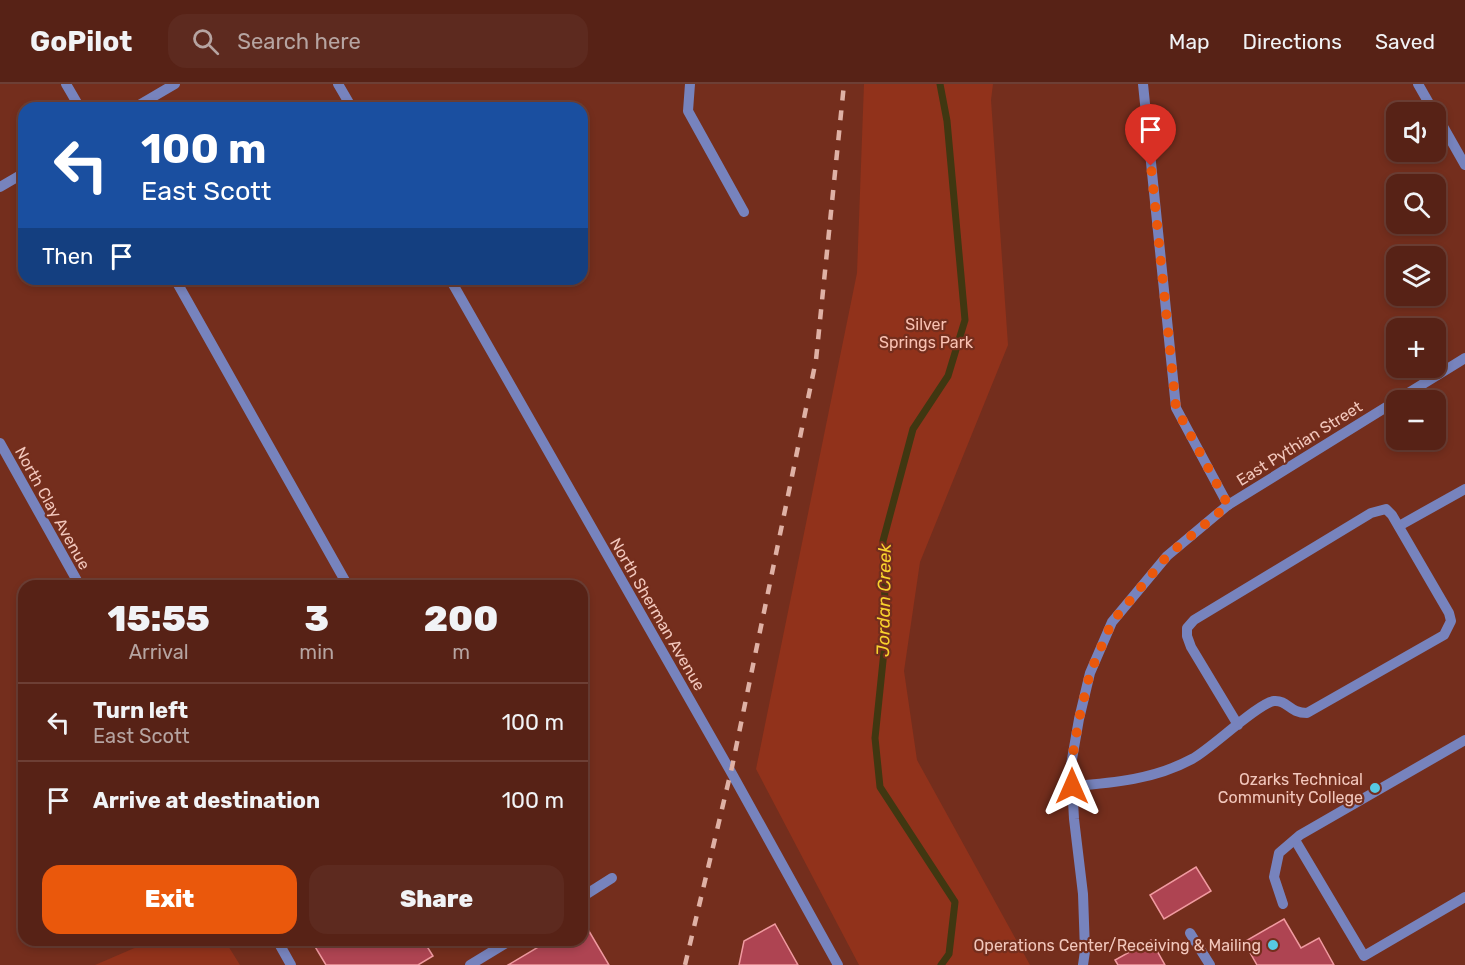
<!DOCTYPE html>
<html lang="en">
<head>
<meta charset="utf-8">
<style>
	body { margin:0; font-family:Rubik,sans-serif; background:#5d2a1f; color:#f1f3f6; height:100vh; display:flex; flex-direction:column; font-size:22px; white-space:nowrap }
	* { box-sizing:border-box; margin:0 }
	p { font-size:20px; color:#b6a4a1 }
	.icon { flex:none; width:33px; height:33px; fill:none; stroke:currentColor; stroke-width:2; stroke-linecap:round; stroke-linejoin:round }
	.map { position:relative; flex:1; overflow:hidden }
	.drawer { position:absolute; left:18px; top:496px; width:570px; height:366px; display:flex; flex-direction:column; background:#572216; border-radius:18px; box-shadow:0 3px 9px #0003,0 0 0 2px #6d3f35 }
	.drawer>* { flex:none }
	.hud { position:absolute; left:18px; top:18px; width:570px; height:183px; border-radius:18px; box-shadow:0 3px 9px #0003,0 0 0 2px #6d3f35; background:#1a4fa0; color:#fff; overflow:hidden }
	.fabs { position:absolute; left:1386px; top:18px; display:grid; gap:12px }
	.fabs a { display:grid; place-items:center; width:60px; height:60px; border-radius:12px; background:#572216; box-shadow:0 3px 9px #0003,0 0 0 2px #6d3f35; font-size:30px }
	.pin { position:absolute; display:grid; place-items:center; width:51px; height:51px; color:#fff; margin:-62px -26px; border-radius:50% 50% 50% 0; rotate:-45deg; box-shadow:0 0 6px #0007 }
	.pin .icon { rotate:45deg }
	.me { position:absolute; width:66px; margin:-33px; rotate:0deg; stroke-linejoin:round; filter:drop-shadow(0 0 4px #0008) }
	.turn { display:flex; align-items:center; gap:21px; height:126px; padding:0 24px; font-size:27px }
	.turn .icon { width:78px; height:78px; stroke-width:2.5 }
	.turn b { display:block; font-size:42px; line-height:51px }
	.then { display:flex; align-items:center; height:57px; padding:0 24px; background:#0003; gap:12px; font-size:22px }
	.eta { display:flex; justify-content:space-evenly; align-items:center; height:102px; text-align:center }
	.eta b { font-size:36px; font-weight:800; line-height:42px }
	.button { display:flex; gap:12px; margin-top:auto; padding:12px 24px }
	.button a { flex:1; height:69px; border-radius:18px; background:#ea580c; color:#fff; font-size:24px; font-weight:800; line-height:69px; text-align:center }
	.button a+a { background:#5d2a1f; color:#f1f3f6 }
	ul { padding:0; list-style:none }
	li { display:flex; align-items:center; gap:18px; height:78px; padding:0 24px; border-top:2px solid #6d3f35 }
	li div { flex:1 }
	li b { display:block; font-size:22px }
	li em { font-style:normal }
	header { display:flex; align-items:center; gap:36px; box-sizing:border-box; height:84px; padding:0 30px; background:#572216; border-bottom:2px solid #6d3f35 }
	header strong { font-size:28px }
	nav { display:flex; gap:33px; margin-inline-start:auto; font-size:21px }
	.search { width:420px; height:54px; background:#5d2a1f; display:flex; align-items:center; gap:15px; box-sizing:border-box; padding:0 21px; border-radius:18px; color:#b6a4a1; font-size:22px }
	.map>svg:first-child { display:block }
</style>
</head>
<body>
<header>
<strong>GoPilot</strong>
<div class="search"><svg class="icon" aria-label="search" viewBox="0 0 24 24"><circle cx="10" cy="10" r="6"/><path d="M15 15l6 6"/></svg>Search here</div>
<nav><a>Map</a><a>Directions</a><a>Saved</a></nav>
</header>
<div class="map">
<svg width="1465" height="881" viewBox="0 0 1465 881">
	<rect width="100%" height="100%" fill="#742e1d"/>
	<g fill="#91321b">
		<path d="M864,0H993L991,16L1008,261L920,478L904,587L917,676L1030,881H859L756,685L857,189Z"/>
		<path d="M153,856L225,857L240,881H95Z"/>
	</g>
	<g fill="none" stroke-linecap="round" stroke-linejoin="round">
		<path stroke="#403711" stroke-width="7" d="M940,0L947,37L965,236L948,292L913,345L883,457L886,548L875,654L880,703L955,818L949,870L941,881"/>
	</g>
	<g fill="#ae4452" stroke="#f09aa0" stroke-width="1.5">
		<path d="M1196,783L1211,807L1164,835L1150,811Z"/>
		<path d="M1284,835L1301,864L1319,854L1334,881H1257L1244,858Z"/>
		<path d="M583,837L609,881H508L550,856H582Z"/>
		<path d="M775,840L798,881H739L744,857Z"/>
		<path d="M311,856H423L433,872L418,881H326Z"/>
		<path d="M1151,856L1165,881H1118L1115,876Z"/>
	</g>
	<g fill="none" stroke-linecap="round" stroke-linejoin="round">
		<g stroke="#7783bd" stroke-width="10">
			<path d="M66,0L80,24"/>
			<path d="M338,0L352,24"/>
			<path d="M690,0L688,27L744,128"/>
			<path d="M1143,0L1176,324L1228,421"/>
			<path d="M1418,0L1434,28"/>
			<path d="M134,24L175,0"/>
			<path d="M1436,30L1465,81"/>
			<path d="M0,103L24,89"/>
			<path d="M175,195L348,502"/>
			<path d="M450,195L731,688L838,881"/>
			<path d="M1397,316L1465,274"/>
			<path d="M0,359L80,502"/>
			<path d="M1399,442L1465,405"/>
			<path d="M1073,702C1114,699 1155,695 1192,675C1211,665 1258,619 1274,617C1288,616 1289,629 1307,629L1444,551L1451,537L1449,529L1392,431L1386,425L1371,429L1194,536L1187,544V552L1191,563L1238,641"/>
			<path d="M1295,756L1364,872L1465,813"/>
			<path d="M582,813L612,794"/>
			<path d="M1283,820L1274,793L1279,769L1300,751L1465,656"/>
			<path d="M1190,849L1210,881"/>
			<path d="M277,856L291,881"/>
			<path d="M470,881L511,856"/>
			<path d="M1083,881L1085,867L1083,810L1074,735L1071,681L1079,635L1090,589L1112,538L1167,472L1228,421L1396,317"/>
		</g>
		<path stroke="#dfb1a5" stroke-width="4.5" stroke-dasharray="10 10" stroke-linecap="butt" d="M685,881L732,683L816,276L844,0"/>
	</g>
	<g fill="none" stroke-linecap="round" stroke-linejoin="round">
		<path stroke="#ea580c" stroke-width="10" stroke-dasharray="0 18" d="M1072,702L1071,681L1079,635L1090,589L1112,538L1167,472L1228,421L1176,324L1151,82"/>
	</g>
	<g fill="#57c9e2" stroke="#742e1d" stroke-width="2">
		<circle cx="1375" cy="704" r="6"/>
		<circle cx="1273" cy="861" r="6"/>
	</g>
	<g text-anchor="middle" stroke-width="4.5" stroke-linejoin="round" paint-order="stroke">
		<g font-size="16" fill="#f9c1b2" stroke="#742e1d">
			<text x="926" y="246">Silver<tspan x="926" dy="18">Springs Park</tspan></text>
		</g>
		<g font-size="16" fill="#f2c7bc" stroke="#742e1d">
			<text transform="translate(1299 359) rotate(-32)" y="6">East Pythian Street</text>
			<text transform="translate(53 424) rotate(61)" y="6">North Clay Avenue</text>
			<text transform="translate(658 530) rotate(60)" y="6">North Sherman Avenue</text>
		</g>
		<g font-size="16" fill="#f2c7bc" stroke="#742e1d" text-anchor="end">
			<text x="1363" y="701">Ozarks Technical<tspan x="1363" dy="18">Community College</tspan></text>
			<text x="1261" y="867">Operations Center/Receiving &amp; Mailing</text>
		</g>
		<g font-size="18" font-style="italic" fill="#f8d22d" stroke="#742e1d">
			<text transform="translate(884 516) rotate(-89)" y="6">Jordan Creek</text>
		</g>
	</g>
</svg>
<div class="fabs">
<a><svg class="icon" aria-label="sound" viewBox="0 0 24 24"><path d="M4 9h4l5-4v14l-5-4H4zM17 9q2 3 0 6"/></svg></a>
<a><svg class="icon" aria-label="search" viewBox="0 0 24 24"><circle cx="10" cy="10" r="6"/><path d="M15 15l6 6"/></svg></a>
<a><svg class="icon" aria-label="layers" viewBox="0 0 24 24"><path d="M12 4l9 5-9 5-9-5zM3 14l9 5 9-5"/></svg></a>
<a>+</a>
<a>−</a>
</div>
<div class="pin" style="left:1151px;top:82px;background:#d93025"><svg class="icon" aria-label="arrive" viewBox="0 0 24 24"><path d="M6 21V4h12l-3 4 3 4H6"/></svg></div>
<svg class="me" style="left:1072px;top:702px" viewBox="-20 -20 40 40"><path d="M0-17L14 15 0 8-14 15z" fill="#ea580c" stroke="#fff" stroke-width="4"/></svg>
<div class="hud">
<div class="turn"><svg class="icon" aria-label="left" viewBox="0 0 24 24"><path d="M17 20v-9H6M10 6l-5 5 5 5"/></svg><div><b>100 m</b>East Scott</div></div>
<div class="then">Then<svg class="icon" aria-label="arrive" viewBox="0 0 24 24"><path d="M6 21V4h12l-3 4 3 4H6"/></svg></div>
</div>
<section class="drawer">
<div class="eta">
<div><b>15:55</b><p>Arrival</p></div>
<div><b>3</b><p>min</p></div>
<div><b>200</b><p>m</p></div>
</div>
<ul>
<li><svg class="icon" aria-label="left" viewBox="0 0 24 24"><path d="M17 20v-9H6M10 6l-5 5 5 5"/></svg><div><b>Turn left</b><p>East Scott</p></div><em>100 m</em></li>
<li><svg class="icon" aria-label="arrive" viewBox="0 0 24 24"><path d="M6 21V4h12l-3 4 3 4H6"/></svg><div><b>Arrive at destination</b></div><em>100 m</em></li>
</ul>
<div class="button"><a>Exit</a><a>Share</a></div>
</section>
</div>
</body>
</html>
